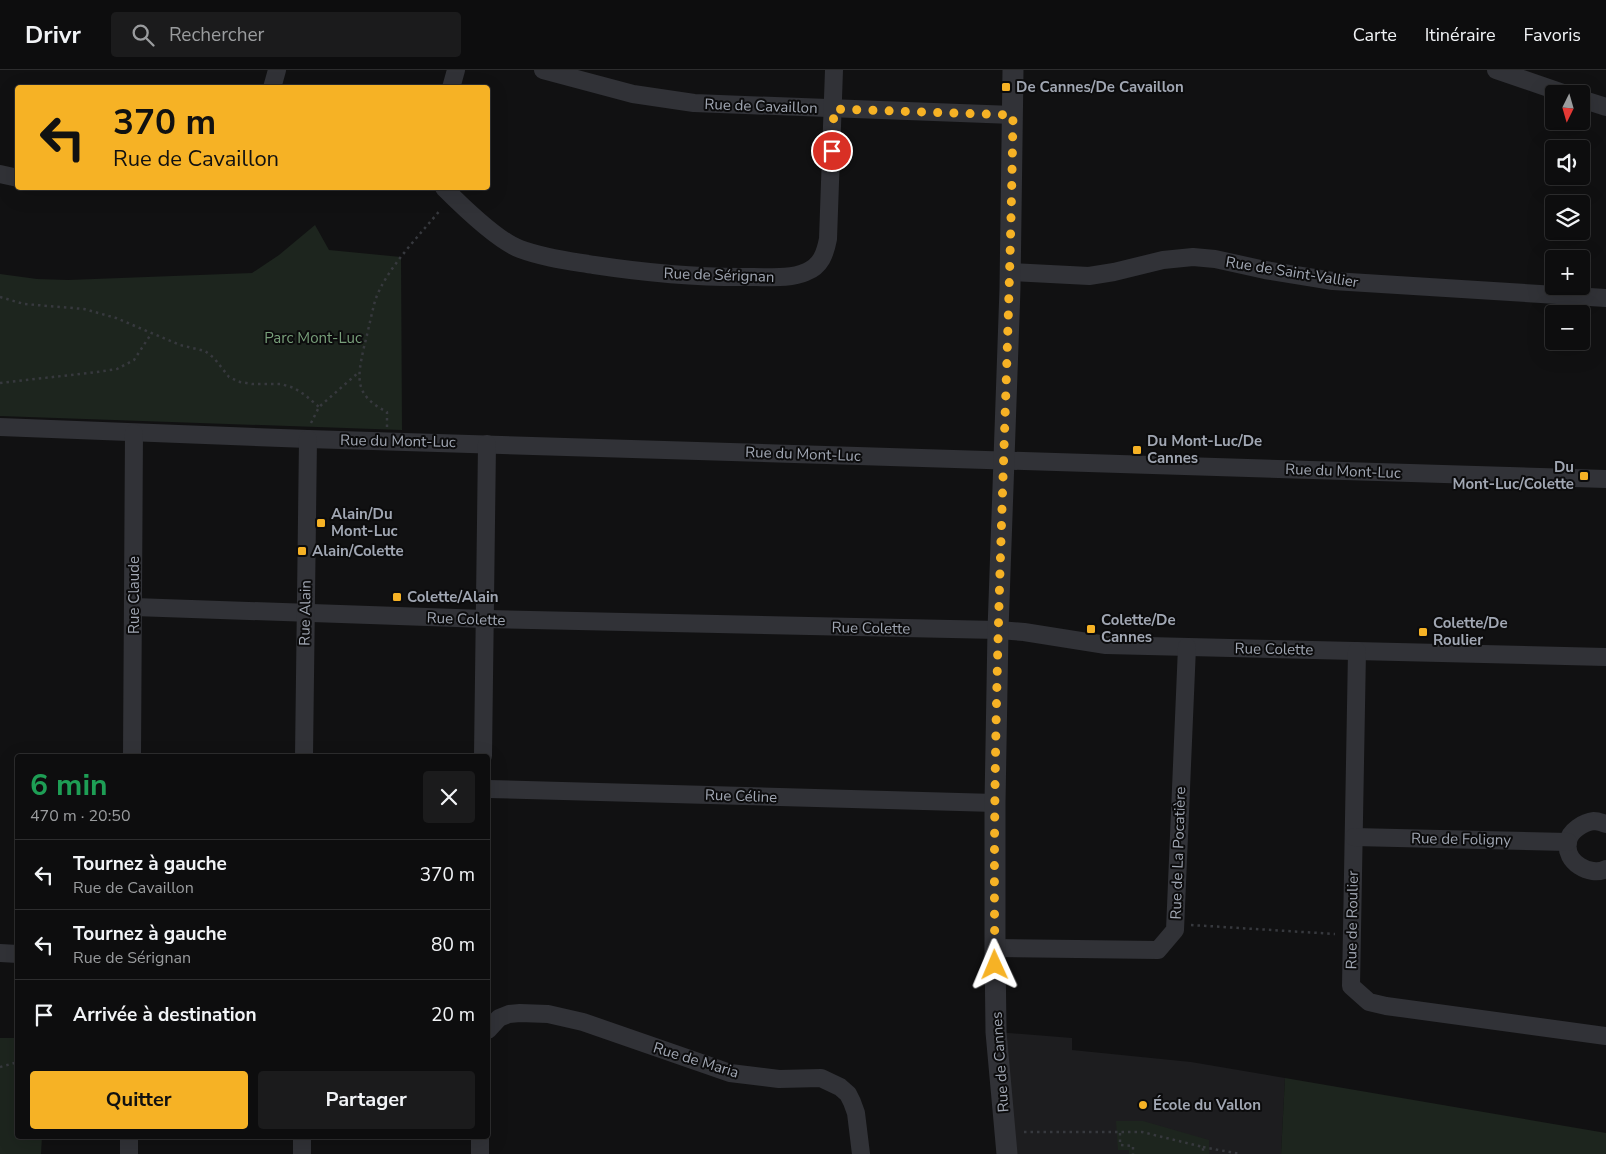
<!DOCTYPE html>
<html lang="fr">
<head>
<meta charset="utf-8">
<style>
	body { margin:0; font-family:"Nunito Sans",sans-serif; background:#1b1b1c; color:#f1f3f6; height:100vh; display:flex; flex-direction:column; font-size:19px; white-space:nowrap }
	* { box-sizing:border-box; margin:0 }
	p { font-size:16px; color:#9a9c9e }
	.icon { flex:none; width:28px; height:28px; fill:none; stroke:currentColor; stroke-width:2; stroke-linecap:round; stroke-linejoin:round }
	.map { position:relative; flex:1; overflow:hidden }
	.sheet { position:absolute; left:15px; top:684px; width:475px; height:385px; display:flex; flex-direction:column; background:#0d0d0e; border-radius:5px; box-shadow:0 5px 20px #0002,0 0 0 1px #2d2d2e }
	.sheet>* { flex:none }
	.banner { position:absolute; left:15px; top:15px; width:475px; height:105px; border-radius:5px; box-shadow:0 5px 20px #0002,0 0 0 1px #2d2d2e; background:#f6b225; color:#111; overflow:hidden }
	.needle { width:32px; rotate:185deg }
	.controls { position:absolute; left:1545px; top:15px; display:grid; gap:10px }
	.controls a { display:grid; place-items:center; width:45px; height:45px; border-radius:5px; background:#0d0d0e; box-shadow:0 5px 20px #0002,0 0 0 1px #2d2d2e; font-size:25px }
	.pin { position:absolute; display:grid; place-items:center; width:42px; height:42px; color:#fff; margin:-21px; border:2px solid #fff; border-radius:50%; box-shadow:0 1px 5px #0007 }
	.me { position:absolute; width:55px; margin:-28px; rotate:359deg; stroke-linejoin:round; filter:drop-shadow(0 0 4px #0008) }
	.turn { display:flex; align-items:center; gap:18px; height:105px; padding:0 15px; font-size:22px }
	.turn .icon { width:65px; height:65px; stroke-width:2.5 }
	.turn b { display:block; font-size:35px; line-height:42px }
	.round { display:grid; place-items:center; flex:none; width:52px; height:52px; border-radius:5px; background:#1b1b1c }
	.overview { display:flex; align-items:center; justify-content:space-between; height:85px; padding:0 15px }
	h1 { font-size:30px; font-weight:700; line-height:38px; color:#1e9e55 }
	.primary-button { display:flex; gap:10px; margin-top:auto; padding:10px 15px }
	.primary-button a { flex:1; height:58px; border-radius:5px; background:#f6b225; color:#111; font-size:20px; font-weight:700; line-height:58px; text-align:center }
	.primary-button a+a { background:#1b1b1c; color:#f1f3f6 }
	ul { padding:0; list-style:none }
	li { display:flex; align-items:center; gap:15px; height:70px; padding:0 15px; border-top:1px solid #2d2d2e }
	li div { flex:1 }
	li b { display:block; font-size:19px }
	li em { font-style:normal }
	header { display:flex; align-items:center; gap:30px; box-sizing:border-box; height:70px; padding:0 25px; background:#0d0d0e; border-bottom:1px solid #2d2d2e }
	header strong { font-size:24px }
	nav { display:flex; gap:28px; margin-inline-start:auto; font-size:18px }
	.search { width:350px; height:45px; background:#1b1b1c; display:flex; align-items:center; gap:12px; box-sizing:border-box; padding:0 18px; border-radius:5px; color:#9a9c9e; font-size:19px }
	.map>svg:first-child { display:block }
</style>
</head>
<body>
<header>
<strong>Drivr</strong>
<div class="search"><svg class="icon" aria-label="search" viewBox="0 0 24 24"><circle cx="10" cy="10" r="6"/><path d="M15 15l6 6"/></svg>Rechercher</div>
<nav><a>Carte</a><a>Itinéraire</a><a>Favoris</a></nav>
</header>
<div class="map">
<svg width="1606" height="1084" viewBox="0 0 1606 1084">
	<rect width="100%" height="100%" fill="#111112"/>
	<path fill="#1d1d1f" d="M996,962L1072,968V980L1191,992L1285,1008L1281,1084H1007Z"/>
	<g fill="#1d251e">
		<path d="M315,155L329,180L401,187L402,360L0,346V204L37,209L68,210L252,203L279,185Z"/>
		<path d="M0,968H17L18,1066H42L41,1084H0Z"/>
		<path d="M1285,1008L1606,1063V1084H1281Z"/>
		<path d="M1116,1051H1143L1209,1070V1084H1129V1080H1118Z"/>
	</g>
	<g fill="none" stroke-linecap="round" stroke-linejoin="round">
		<g stroke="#37393e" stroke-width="2.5" stroke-dasharray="2.5 4" stroke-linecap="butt">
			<path d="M0,227L24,234L84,239L116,248L180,275L205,281L214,288L229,307L240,312L252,314H281L294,318L305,325L319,337"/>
			<path d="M0,313L97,302L117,299L134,290L151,264"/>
			<path d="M311,353L319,337L359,302"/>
			<path d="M387,357V342C354,325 357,309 364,277C368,262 371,246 375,231C385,200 420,165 441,139"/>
			<path d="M1191,855L1335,864"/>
			<path d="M0,997L18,992"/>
			<path d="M1024,1062H1142L1203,1077V1084"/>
			<path d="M1120,1063V1075L1133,1076V1084"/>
			<path d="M1203,1077L1240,1084"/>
		</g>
		<g stroke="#313237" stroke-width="18">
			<path d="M543,0L633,24L694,33L1013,45"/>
			<path d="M1496,0L1566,24"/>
			<path d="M272,18L277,0"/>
			<path d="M451,18L456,0"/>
			<path d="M1581,29L1606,37"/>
			<path d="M0,104L18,108"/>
			<path d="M444,118C461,135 498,171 520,179C544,188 570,191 594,195C647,203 700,208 754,207C771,207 790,209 806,202C821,196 825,184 828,169L834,0"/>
			<path d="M1010,202L1089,206L1114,202L1163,190L1193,187L1215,189L1265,200L1333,211L1606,228"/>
			<path d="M0,357L308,369L1606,409"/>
			<path d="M134,537L485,549L998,560L1024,562L1106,575L1606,587"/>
			<path d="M1357,581L1351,916L1369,932L1386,936L1606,966"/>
			<path d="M132,686L134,363"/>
			<path d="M304,686L308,369"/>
			<path d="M483,686L487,374"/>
			<path d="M488,719L995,733"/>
			<path d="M1606,754C1603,753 1598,751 1594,751C1584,752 1569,761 1568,772C1564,792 1590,807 1606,799"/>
			<path d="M1354,767L1568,772"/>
			<path d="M995,878L1158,880L1175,860L1187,577"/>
			<path d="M0,883L18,884"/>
			<path d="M488,960L499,948L509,944L520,943L548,944L583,952L730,1003L779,1009L821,1008L840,1017L848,1024L852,1032L856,1043L861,1084"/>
			<path d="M129,1084V1066"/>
			<path d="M302,1084V1066"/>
			<path d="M480,1084V1066"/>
		</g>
		<path stroke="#313237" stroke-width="21" d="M1007,1084L996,962L995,878V733L998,560L1010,218L1013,0"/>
	</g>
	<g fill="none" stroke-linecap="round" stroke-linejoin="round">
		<path stroke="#f6b225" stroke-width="9" stroke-dasharray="0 16.2" d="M832,81L834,39L1013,45C1009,328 991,611 995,895"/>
	</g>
	<g fill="#f6b225" stroke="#0c0c0d" stroke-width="2">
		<rect x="1001" y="12" width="10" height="10" rx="2.5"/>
		<rect x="1132" y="375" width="10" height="10" rx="2.5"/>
		<rect x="1579" y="401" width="10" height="10" rx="2.5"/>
		<rect x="316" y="448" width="10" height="10" rx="2.5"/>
		<rect x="297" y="476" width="10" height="10" rx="2.5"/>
		<rect x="392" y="522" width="10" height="10" rx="2.5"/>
		<rect x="1086" y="554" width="10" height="10" rx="2.5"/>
		<rect x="1418" y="557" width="10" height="10" rx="2.5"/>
		<circle cx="1143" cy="1035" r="5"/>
	</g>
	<g text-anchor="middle" stroke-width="4" stroke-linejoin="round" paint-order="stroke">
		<g font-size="15" font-weight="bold" fill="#a1a7b3" stroke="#0c0c0d" text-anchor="start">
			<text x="1016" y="22">De Cannes/De Cavaillon</text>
			<text x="1147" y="376">Du Mont-Luc/De<tspan x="1147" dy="17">Cannes</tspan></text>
			<text x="1574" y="402" text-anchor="end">Du<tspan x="1574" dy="17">Mont-Luc/Colette</tspan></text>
			<text x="331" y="449">Alain/Du<tspan x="331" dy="17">Mont-Luc</tspan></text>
			<text x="312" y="486">Alain/Colette</text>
			<text x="407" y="532">Colette/Alain</text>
			<text x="1101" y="555">Colette/De<tspan x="1101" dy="17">Cannes</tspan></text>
			<text x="1433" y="558">Colette/De<tspan x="1433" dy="17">Roulier</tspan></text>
			<text x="1153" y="1040">École du Vallon</text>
		</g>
		<g font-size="15" fill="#a1a7b3" stroke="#0c0c0d">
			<text transform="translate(761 36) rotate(2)" y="5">Rue de Cavaillon</text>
			<text transform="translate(1292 202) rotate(9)" y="5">Rue de Saint-Vallier</text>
			<text transform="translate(719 205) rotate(2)" y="5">Rue de Sérignan</text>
			<text transform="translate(398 371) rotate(1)" y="5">Rue du Mont-Luc</text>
			<text transform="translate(803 384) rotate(2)" y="5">Rue du Mont-Luc</text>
			<text transform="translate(1343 401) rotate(2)" y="5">Rue du Mont-Luc</text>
			<text transform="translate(134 525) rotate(-90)" y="5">Rue Claude</text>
			<text transform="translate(305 543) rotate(-89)" y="5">Rue Alain</text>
			<text transform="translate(466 549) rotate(2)" y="5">Rue Colette</text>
			<text transform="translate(871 558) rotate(1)" y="5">Rue Colette</text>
			<text transform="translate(1274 579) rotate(1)" y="5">Rue Colette</text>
			<text transform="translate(741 726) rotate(2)" y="5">Rue Céline</text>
			<text transform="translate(1461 769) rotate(1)" y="5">Rue de Foligny</text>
			<text transform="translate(1178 783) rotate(-88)" y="5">Rue de La Pocatière</text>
			<text transform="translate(1352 850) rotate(-89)" y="5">Rue de Roulier</text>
			<text transform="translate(696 990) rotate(17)" y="5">Rue de Maria</text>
			<text transform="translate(1000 992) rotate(-94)" y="5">Rue de Cannes</text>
		</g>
		<g font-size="15" fill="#789f7a" stroke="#0c0c0d">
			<text x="313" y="273">Parc Mont-Luc</text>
		</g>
	</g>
</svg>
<div class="controls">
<a><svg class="needle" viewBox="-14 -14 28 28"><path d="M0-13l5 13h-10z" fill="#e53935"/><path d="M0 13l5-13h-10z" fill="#9a9c9e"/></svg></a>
<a><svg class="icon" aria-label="sound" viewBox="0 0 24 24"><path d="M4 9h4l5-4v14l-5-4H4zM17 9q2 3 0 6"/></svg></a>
<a><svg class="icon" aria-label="layers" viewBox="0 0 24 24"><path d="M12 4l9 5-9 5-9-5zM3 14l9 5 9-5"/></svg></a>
<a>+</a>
<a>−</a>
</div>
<div class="pin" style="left:832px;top:81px;background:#d93025"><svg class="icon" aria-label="arrive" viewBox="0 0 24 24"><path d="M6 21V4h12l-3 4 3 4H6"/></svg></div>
<svg class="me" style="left:995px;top:895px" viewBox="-20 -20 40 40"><path d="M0-17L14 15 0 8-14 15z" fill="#f6b225" stroke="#fff" stroke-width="4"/></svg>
<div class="banner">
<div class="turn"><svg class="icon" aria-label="left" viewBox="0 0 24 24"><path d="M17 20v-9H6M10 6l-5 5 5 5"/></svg><div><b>370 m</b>Rue de Cavaillon</div></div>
</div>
<section class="sheet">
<div class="overview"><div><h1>6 min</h1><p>470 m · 20:50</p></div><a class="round"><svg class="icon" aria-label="close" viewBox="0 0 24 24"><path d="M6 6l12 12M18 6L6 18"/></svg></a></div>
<ul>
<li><svg class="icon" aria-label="left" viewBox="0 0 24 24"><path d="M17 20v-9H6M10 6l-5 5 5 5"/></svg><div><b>Tournez à gauche</b><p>Rue de Cavaillon</p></div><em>370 m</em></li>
<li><svg class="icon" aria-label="left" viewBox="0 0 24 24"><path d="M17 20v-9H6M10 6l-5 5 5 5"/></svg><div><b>Tournez à gauche</b><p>Rue de Sérignan</p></div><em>80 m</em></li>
<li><svg class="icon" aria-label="arrive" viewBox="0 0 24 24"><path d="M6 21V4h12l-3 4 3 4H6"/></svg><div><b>Arrivée à destination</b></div><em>20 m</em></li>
</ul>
<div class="primary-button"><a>Quitter</a><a>Partager</a></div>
</section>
</div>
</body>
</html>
